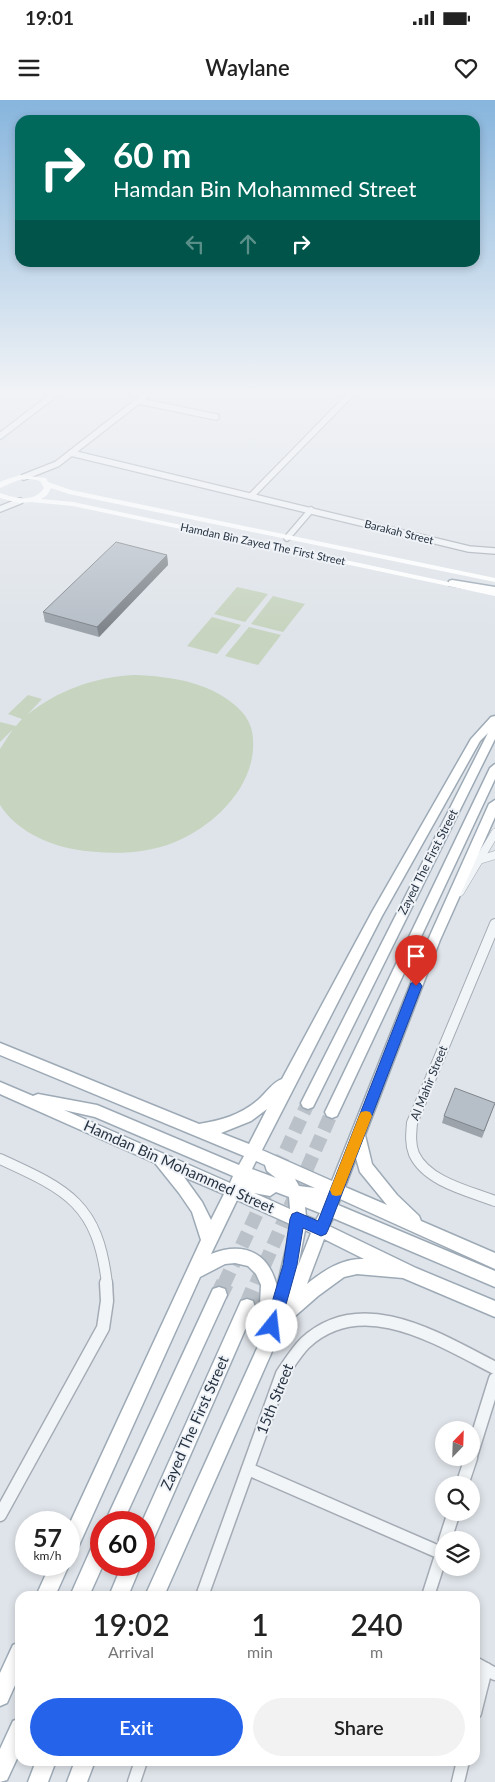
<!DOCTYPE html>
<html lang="en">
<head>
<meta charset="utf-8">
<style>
	body { margin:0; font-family:Lato,sans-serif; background:#f2f2f2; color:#222; height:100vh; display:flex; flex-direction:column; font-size:19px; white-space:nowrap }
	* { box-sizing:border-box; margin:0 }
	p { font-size:16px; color:#767676 }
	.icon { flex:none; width:28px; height:28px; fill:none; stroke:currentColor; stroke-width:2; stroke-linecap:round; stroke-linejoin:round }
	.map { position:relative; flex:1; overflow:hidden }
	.sheet { position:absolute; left:15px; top:1491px; width:465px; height:175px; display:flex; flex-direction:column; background:#fff; border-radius:15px; box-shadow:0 2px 8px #0003 }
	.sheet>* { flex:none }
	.banner { position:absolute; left:15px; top:15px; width:465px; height:152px; border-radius:15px; box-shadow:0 2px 8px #0003; background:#00695c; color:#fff; overflow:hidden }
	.needle { width:32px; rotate:23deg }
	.tools { position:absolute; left:435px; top:1321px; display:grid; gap:10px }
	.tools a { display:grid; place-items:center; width:45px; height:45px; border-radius:50%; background:#fff; box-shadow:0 2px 8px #0003; font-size:25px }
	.speed { position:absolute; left:15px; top:1411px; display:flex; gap:10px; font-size:25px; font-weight:700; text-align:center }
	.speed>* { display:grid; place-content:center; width:65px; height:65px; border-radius:50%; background:#fff; box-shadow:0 2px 8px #0003; line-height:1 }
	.speed small { font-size:12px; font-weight:400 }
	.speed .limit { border:8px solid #d22; background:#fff; color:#111 }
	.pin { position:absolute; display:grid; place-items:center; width:42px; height:42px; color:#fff; margin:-51px -21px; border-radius:50% 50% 50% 0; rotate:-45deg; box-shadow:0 0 5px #0007 }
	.pin .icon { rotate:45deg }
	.me { position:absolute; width:55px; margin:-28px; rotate:16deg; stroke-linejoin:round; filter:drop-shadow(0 0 4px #0008) }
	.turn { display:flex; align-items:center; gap:18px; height:105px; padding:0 15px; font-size:22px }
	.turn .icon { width:65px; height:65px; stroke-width:2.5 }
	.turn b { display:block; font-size:35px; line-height:42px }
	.lanes { display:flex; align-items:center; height:48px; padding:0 15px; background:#0003; justify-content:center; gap:25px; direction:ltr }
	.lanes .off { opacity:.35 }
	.eta { display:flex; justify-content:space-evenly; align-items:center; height:85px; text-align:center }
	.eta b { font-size:30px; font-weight:600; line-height:35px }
	.button { display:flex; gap:10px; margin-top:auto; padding:10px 15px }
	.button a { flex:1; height:58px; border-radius:30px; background:#2563eb; color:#fff; font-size:20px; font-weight:600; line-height:58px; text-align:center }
	.button a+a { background:#f2f2f2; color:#222 }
	.status { display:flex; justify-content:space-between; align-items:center; height:35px; padding:0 25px; background:#fff; direction:ltr }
	.status svg { height:14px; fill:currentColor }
	header { display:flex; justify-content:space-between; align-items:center; height:65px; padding:0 15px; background:#fff; font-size:22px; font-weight:600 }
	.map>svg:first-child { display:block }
</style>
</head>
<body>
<div class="status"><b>19:01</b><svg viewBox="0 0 49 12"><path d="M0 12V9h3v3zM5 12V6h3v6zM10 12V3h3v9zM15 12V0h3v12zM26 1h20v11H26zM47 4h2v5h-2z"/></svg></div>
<header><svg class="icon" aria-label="menu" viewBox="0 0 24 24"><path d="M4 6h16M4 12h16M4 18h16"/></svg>Waylane<svg class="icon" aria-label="heart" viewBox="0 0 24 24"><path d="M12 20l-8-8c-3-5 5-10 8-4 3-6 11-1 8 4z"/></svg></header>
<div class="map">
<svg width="495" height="1682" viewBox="0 0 495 1682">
	<rect width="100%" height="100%" fill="#dfe4ea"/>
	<g fill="#c7d4bf">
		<path d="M237,487L268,494L245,522L214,514Z"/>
		<path d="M273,496L305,504L283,532L251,524Z"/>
		<path d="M212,517L241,525L217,554L187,546Z"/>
		<path d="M249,527L281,535L258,565L225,556Z"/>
		<path d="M134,575C171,576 216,583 242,612C249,620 253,630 253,640C256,686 214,726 175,742C144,755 106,755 73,749C46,744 16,730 0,705V649L13,629L0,642V622L16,626L22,619L8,614L28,595L42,599L27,615C58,590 95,577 134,575Z"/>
	</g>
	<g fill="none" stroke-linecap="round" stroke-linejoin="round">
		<g stroke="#bac1c8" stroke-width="14" stroke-dasharray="14 7" stroke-linecap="butt">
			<path d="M224,1184L308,1003"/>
			<path d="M256,1184L332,1012"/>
		</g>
		<g stroke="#bac1c8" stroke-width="18" stroke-dasharray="18 9" stroke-linecap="butt">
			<path d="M219,1195L225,1183"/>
			<path d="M247,1207L257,1183"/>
		</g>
		<g stroke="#a4abb4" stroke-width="8">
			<g id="street-far3">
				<path d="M139,301L216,317"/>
				<path d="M0,336L55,294"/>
				<path d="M71,353L469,449L495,451"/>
				<path d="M24,377L57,364L147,294"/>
				<path d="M252,395L351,294"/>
				<path d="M0,409L20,401"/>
				<path d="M287,438L311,410"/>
			</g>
		</g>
		<g stroke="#a4abb4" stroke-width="9">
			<g id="street-far2">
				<path d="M479,760L495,755"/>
				<path d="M460,792L495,733"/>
			</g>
		</g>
		<g stroke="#a4abb4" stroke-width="12">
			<g id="street-far1">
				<path d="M495,824L412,1023C411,1034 410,1044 414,1054C427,1082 469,1091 495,1101"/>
				<path d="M0,1059C68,1090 98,1104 107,1184"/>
			</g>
		</g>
		<g stroke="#a4abb4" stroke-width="15">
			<g id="street">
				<path d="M471,1356L495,1279"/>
				<path d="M248,1369L441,1453"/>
				<path d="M462,1385L471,1358"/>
				<path d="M0,1415L103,1228L107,1201L106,1183"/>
				<path d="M445,1440L454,1412"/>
				<path d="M202,1496L282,1274C289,1264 296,1252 305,1243C362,1190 438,1239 495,1268"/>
				<path d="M428,1496L444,1446"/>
				<path d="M475,1563L495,1574"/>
				<path d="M475,1613L486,1569"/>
				<path d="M134,1682L141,1661"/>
				<path d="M458,1682L463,1661"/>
			</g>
		</g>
		<g stroke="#9daab6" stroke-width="3">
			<g id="primary">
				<path d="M452,480L495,487V493L449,485V481Z"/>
				<path d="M495,616V639L313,1007L308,1009L303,1007L301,1003L488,633L480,641L382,816L262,1050L332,1081L428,840L489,704L495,700V717L440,840L365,1035L372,1064L397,1095L419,1116L421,1121L495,1153V1169L340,1099L338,1105L495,1171V1187L333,1118L329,1126L416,1168L495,1201V1217L403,1178L357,1174L344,1177L318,1196L294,1217L274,1247L164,1496H145L264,1233L259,1223L261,1185L256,1174L248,1166L235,1163L225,1164L200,1177L76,1452L69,1454V1425L201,1140L192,1112L179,1093L155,1063L0,994V982L33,996L38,994L97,1005L239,1065L244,1056L0,955V943L199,1024C222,1020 240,1015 258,1000C266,993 273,982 282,979L372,812L471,639L491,617ZM267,1009L249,1044L221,1033L251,1021ZM64,1010L95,1017L233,1076L230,1083ZM356,1058L360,1072L387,1105L345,1087ZM256,1061L265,1065L267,1071L276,1078L252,1069ZM184,1077L224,1094L211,1120L202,1102ZM295,1079L315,1088L299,1086ZM276,1092L289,1097L290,1109L254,1093L270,1096ZM237,1100L290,1124L287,1145L277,1187C269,1152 243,1141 211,1154ZM305,1107L320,1113L316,1120L306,1116ZM305,1130L311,1133L298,1166ZM324,1139L364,1159C342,1158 323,1171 307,1184Z"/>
				<path d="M495,664V679L337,1016L332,1018L327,1016L325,1012L327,1008L490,668Z"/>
				<path d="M219,1187L225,1189L227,1195L123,1422H105L213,1189Z"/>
				<path d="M247,1199L253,1201L255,1207L151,1445L144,1447V1422H142L241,1201Z"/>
				<path d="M101,1440V1465H103L89,1496H70L94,1442Z"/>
				<path d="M69,1464V1465L55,1496H36L50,1465Z"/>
				<path d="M122,1465H141L128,1496H109Z"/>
				<path d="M20,1542V1574L7,1603L0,1606V1573L13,1545Z"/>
				<path d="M20,1618V1652L7,1680L0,1682V1649L13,1621Z"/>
				<path d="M36,1661H56L48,1682H28Z"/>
				<path d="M75,1661H95L87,1682H67Z"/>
			</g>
		</g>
		<use href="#street-far3" stroke="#f2f5f7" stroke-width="5.5"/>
		<use href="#street-far2" stroke="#f2f5f7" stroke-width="8"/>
		<use href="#street-far1" stroke="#f2f5f7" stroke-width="10"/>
		<use href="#street" stroke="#f2f5f7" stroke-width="12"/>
		<path fill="#fff" fill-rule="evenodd" d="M20,375L46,378L48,382L71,390L495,478V482L69,394L51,388L47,395L41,399L73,402L495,492V496L73,406L31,402L19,403L0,398V393C15,398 33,404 44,388L40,381C22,376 16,381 0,388V382L2,381Z"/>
		<use href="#primary" fill="#fff" fill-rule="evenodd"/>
	</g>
	<g fill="#9da3ab">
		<path d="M167,455L168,465L99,537L45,522L43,512Z"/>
		<path d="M495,1003L482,1038L442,1023L444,1016Z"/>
	</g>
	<path fill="#7f858b" d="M167,455L168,465L99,537L97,527Z"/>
	<g fill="#b6bec7" stroke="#7f858b">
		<path d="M116,442L167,455L97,527L43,512Z"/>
		<path d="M455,988L495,1003L484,1031L444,1016Z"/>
	</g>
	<linearGradient id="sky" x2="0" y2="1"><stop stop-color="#87b5dd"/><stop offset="0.55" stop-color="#f1f3f6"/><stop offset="1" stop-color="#f1f3f6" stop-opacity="0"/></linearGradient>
	<rect width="495" height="530" fill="url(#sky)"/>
	<path fill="#2563eb" stroke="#184099" d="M416,882L420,883L422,886L328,1130L326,1134L321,1136L303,1128L297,1165L280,1226L277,1231L272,1234L267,1231L265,1226L283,1165L290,1119L292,1114L297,1112L318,1121L410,886L411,883Z"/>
	<path fill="#f59e0b" d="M366,1011L370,1012L372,1016L343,1090L341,1095L336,1096L332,1095L330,1090L359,1016L361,1012Z"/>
	<g text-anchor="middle" stroke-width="4" stroke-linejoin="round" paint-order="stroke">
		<g font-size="11" fill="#273342" stroke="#eff3f7">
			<text transform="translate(399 432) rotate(14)" y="4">Barakah Street</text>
			<text transform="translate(263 444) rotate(12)" y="4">Hamdan Bin Zayed The First Street</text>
		</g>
		<g font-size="12" fill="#273342" stroke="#eff3f7">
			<text transform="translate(428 762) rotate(-63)" y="4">Zayed The First Street</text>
			<text transform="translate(429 983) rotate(-68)" y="4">Al Mahir Street</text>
		</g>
		<g font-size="15" fill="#273342" stroke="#eff3f7">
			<text transform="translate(179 1067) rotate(24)" y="5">Hamdan Bin Mohammed Street</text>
			<text transform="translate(275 1299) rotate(-68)" y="5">15th Street</text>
			<text transform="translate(195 1323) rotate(-66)" y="5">Zayed The First Street</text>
		</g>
	</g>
</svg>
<div class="tools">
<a><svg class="needle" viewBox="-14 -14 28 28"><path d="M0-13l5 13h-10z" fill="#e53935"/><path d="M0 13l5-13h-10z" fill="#767676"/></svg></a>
<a><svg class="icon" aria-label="search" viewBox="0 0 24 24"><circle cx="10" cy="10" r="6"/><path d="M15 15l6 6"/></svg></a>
<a><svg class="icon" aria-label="layers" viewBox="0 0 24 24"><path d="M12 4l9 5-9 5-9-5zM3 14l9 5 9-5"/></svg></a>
</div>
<div class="speed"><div>57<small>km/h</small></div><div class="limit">60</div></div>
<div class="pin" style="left:416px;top:886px;background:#d93025"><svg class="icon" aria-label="arrive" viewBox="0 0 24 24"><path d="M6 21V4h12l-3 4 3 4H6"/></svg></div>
<svg class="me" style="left:272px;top:1226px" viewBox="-20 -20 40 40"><circle r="19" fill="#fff"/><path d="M0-13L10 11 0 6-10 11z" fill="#2563eb"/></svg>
<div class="banner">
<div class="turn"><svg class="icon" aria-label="right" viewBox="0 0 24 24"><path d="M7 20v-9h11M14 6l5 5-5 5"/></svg><div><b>60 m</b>Hamdan Bin Mohammed Street</div></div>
<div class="lanes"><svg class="icon off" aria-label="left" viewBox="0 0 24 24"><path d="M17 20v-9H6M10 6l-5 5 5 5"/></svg><svg class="icon off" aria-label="ahead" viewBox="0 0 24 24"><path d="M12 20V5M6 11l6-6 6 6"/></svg><svg class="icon" aria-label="right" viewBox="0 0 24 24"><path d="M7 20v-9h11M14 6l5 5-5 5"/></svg></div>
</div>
<section class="sheet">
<div class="eta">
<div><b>19:02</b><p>Arrival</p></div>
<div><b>1</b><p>min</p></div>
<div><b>240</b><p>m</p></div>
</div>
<div class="button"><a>Exit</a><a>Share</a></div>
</section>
</div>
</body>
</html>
